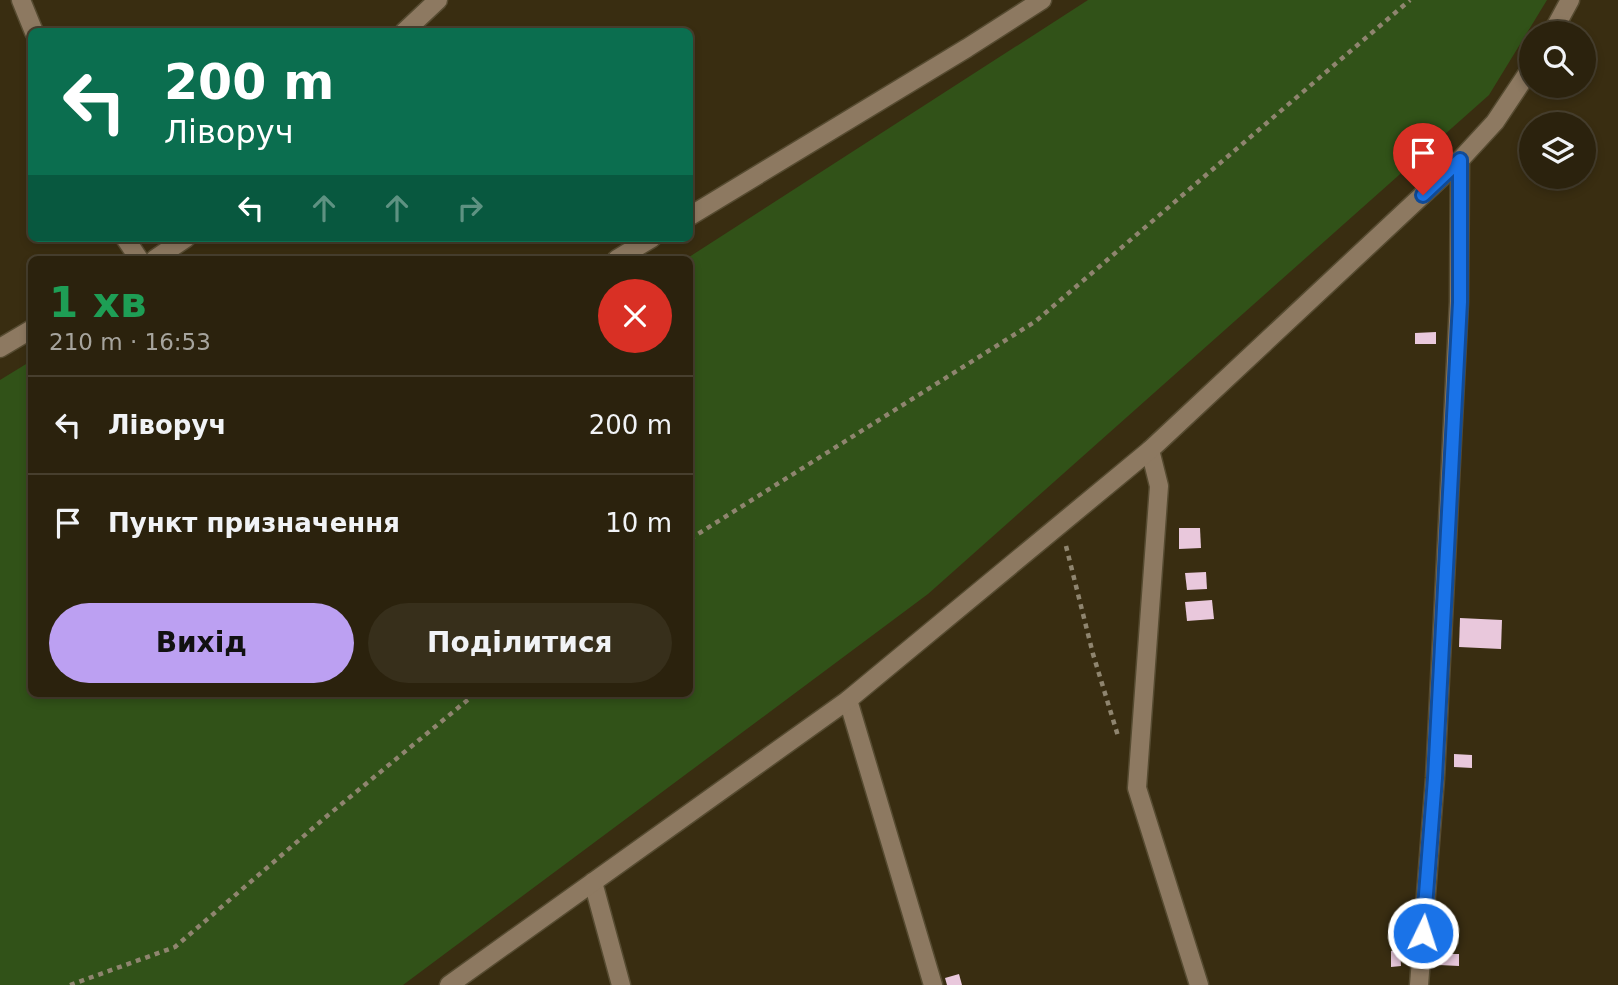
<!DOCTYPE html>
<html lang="uk">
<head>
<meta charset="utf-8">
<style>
	body { margin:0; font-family:"DejaVu Sans",sans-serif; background:#372f1b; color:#f1f3f6; height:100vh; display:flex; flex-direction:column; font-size:26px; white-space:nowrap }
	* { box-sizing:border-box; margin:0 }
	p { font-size:23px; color:#a6a49d }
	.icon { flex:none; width:38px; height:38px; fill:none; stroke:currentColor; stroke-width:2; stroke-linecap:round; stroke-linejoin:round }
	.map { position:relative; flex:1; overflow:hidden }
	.side { position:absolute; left:28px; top:256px; width:665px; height:441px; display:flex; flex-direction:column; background:#2b220d; border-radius:10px; box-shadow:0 4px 10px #0003,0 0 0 2px #473f2e }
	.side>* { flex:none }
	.hud { position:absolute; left:28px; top:28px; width:665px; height:214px; border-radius:10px; box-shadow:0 4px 10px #0003,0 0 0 2px #473f2e; background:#0b6e4f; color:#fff; overflow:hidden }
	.buttons { position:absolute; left:1519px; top:21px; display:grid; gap:14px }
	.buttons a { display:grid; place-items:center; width:77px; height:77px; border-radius:50%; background:#2b220d; box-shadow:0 4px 10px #0003,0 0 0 2px #473f2e; font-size:35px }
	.pin { position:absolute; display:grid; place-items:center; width:60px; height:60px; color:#fff; margin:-72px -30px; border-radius:50% 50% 50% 0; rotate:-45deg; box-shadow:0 0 7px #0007 }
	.pin .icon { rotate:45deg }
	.me { position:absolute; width:77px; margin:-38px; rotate:4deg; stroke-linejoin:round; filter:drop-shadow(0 0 5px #0008) }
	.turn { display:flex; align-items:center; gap:24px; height:147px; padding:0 21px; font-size:32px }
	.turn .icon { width:91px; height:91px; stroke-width:2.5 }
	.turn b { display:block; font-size:49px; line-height:60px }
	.lanes { display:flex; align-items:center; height:66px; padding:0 21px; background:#0003; justify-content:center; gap:35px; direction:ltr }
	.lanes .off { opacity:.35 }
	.round { display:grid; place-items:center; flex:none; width:74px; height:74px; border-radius:37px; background:#372f1b }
	.headline { display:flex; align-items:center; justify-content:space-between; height:119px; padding:0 21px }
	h1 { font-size:42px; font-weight:700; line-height:52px; color:#1e9e55 }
	.action { display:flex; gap:14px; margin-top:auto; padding:14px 21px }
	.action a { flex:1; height:80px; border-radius:42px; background:#bca0f2; color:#111; font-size:28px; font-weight:700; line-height:80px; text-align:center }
	.action a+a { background:#372f1b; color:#f1f3f6 }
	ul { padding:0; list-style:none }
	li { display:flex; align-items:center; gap:21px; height:98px; padding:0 21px; border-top:2px solid #473f2e }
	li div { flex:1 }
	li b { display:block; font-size:26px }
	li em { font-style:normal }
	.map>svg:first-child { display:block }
</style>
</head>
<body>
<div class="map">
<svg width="1618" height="985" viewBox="0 0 1618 985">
	<rect width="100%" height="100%" fill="#392d11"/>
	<path fill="#315218" d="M1088,0H1547L1489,95L928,594L403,985H0V380L31,361L32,693H690V259H686Z"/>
	<g fill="#e9c8dc">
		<path d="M1436,332V344H1415V333Z"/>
		<path d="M1179,528H1200L1201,548L1179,549Z"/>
		<path d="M1206,572L1207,589L1187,590L1185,573Z"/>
		<path d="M1212,600L1214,619L1187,621L1185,602Z"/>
		<path d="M1460,618L1502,620L1501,649L1459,647Z"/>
		<path d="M1454,754L1472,755V768L1454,767Z"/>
		<path d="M1400,950L1401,966L1391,967V951Z"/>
		<path d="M1439,954H1459V966L1439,965Z"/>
		<path d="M959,974L962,985H947L945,978Z"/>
	</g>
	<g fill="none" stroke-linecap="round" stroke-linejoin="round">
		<g stroke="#564b31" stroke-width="21">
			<g id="minor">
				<path d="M21,0L34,32"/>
				<path d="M404,32L438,0"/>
				<path d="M1552,33L1570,0"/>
				<path d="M690,216L967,48L1042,0"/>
				<path d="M125,238L139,259"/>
				<path d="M155,259L186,238"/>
				<path d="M617,259L652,238"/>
				<path d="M0,348L32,329"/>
				<path d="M1150,450L1159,486L1137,788L1199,985"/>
				<path d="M848,700L933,985"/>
				<path d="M593,882L621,985"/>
				<path d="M449,985L848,700L1150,450L1460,160L1495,122L1531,68"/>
				<path d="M1419,985L1435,778L1459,302L1460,160"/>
			</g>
		</g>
		<g stroke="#8f856f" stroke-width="4.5" stroke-dasharray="5 5" stroke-linecap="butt">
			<path d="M690,539L1036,321L1410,0"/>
			<path d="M1066,546L1093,654L1118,736"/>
			<path d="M70,985L175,947L327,816L476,693"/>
		</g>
		<use href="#minor" stroke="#8d7961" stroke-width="18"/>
	</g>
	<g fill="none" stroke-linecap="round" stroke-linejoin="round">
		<g stroke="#114b97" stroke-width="18">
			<path id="route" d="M1423,195L1460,160V302L1435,778L1423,933"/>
		</g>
		<use href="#route" stroke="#1a73e8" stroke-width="12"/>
	</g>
</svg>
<div class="buttons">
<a><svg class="icon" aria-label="search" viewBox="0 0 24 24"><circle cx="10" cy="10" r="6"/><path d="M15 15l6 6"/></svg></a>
<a><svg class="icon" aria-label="layers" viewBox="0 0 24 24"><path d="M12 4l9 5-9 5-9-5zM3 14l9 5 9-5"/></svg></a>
</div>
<div class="pin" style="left:1423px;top:195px;background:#d93025"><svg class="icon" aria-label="arrive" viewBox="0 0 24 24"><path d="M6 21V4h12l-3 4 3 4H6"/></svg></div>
<svg class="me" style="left:1423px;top:933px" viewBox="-20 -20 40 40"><circle r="17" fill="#1a73e8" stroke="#fff" stroke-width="3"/><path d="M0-11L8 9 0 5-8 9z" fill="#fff"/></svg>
<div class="hud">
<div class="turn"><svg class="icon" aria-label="left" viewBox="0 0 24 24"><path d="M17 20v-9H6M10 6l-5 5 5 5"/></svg><div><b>200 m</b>Ліворуч</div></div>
<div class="lanes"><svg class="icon" aria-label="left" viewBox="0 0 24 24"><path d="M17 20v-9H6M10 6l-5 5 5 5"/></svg><svg class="icon off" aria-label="ahead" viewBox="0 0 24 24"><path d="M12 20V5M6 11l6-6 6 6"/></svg><svg class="icon off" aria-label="ahead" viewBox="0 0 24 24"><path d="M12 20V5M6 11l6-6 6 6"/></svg><svg class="icon off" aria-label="right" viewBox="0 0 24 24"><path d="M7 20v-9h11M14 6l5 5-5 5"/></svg></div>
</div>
<section class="side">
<div class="headline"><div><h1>1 хв</h1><p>210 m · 16:53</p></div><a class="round" style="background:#d93025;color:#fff"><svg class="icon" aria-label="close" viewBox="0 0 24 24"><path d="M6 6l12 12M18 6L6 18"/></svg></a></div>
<ul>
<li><svg class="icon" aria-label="left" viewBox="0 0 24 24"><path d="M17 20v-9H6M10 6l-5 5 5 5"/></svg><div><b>Ліворуч</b></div><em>200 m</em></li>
<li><svg class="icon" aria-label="arrive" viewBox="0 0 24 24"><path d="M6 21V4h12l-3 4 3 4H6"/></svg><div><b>Пункт призначення</b></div><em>10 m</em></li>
</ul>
<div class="action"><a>Вихід</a><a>Поділитися</a></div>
</section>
</div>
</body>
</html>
